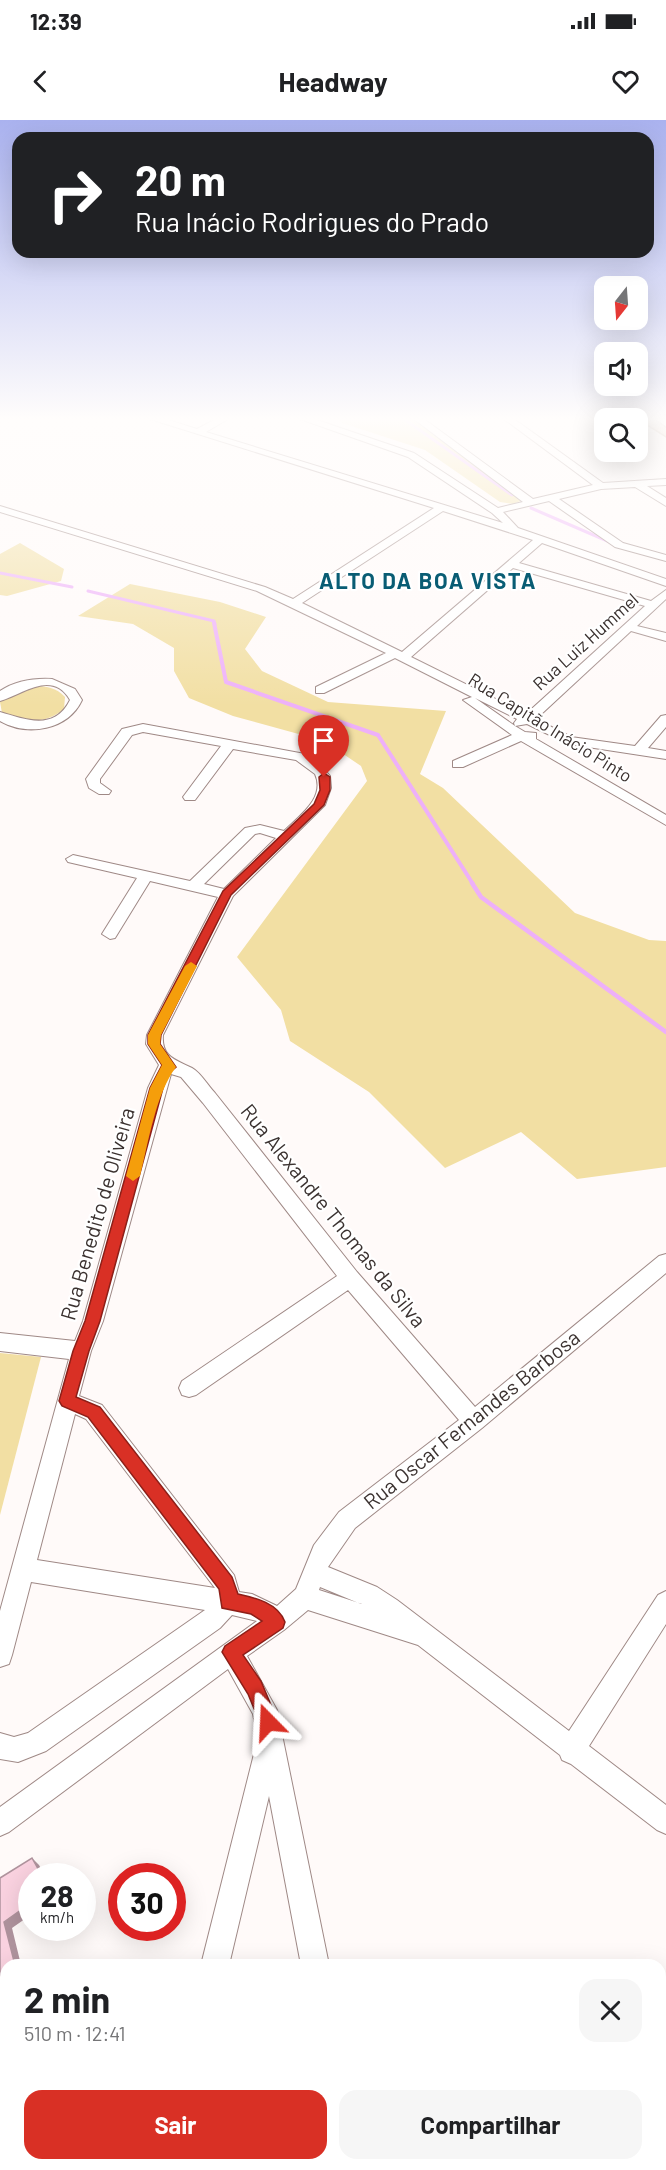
<!DOCTYPE html>
<html lang="pt">
<head>
<meta charset="utf-8">
<style>
	body { margin:0; font-family:Barlow,sans-serif; background:#f6f6f6; color:#202124; height:100vh; display:flex; flex-direction:column; font-size:22px; white-space:nowrap }
	* { box-sizing:border-box; margin:0 }
	p { font-size:20px; color:#757577 }
	.icon { flex:none; width:33px; height:33px; fill:none; stroke:currentColor; stroke-width:2; stroke-linecap:round; stroke-linejoin:round }
	.map { position:relative; flex:1; overflow:hidden }
	.drawer { position:absolute; left:0px; top:1839px; width:666px; height:212px; display:flex; flex-direction:column; background:#fff; border-radius:18px 18px 0 0; box-shadow:0 6px 24px #0002 }
	.drawer>* { flex:none }
	.hud { position:absolute; left:12px; top:12px; width:642px; height:126px; border-radius:18px; box-shadow:0 6px 24px #0002; background:#202124; color:#fff; overflow:hidden }
	.needle { width:39px; rotate:197deg }
	.controls { position:absolute; left:594px; top:156px; display:grid; gap:12px }
	.controls a { display:grid; place-items:center; width:54px; height:54px; border-radius:12px; background:#fff; box-shadow:0 6px 24px #0002; font-size:30px }
	.speed { position:absolute; left:18px; top:1743px; display:flex; gap:12px; font-size:30px; font-weight:700; text-align:center }
	.speed>* { display:grid; place-content:center; width:78px; height:78px; border-radius:50%; background:#fff; box-shadow:0 6px 24px #0002; line-height:1 }
	.speed small { font-size:15px; font-weight:400 }
	.speed .limit { border:9px solid #d22; background:#fff; color:#111 }
	.pin { position:absolute; display:grid; place-items:center; width:51px; height:51px; color:#fff; margin:-62px -26px; border-radius:50% 50% 50% 0; rotate:-45deg; box-shadow:0 0 6px #0007 }
	.pin .icon { rotate:45deg }
	.me { position:absolute; width:66px; margin:-33px; rotate:339deg; stroke-linejoin:round; filter:drop-shadow(0 0 4px #0008) }
	.turn { display:flex; align-items:center; gap:21px; height:126px; padding:0 24px; font-size:27px }
	.turn .icon { width:78px; height:78px; stroke-width:2.5 }
	.turn b { display:block; font-size:42px; line-height:51px }
	.round { display:grid; place-items:center; flex:none; width:63px; height:63px; border-radius:18px; background:#f6f6f6 }
	.overview { display:flex; align-items:center; justify-content:space-between; height:102px; padding:0 24px }
	h1 { font-size:36px; font-weight:700; line-height:45px }
	.cta { display:flex; gap:12px; margin-top:auto; padding:12px 24px }
	.cta a { flex:1; height:69px; border-radius:18px; background:#d93025; color:#fff; font-size:24px; font-weight:700; line-height:69px; text-align:center }
	.cta a+a { background:#f6f6f6; color:#202124 }
	.status { display:flex; justify-content:space-between; align-items:center; height:42px; padding:0 30px; background:#fff; direction:ltr }
	.status svg { height:16px; fill:currentColor }
	header { display:flex; justify-content:space-between; align-items:center; height:78px; padding:0 24px; background:#fff; font-size:27px; font-weight:700 }
	.map>svg:first-child { display:block }
</style>
</head>
<body>
<div class="status"><b>12:39</b><svg viewBox="0 0 49 12"><path d="M0 12V9h3v3zM5 12V6h3v6zM10 12V3h3v9zM15 12V0h3v12zM26 1h20v11H26zM47 4h2v5h-2z"/></svg></div>
<header><svg class="icon" aria-label="back" viewBox="0 0 24 24"><path d="M15 5l-7 7 7 7"/></svg>Headway<svg class="icon" aria-label="heart" viewBox="0 0 24 24"><path d="M12 20l-8-8c-3-5 5-10 8-4 3-6 11-1 8 4z"/></svg></header>
<div class="map">
<svg width="666" height="2050" viewBox="0 0 666 2050">
	<rect width="100%" height="100%" fill="#fffaf9"/>
	<g fill="#f2dfa3">
		<path d="M338,299H413L523,380L513,384L500,382L425,330L342,303Z"/>
		<path d="M20,423L64,449L61,461L7,476L0,475V434Z"/>
		<path d="M130,464L220,482L266,497L245,529L262,551L328,582L446,591L420,654L443,668L575,793L649,820L666,821V1047L577,1059L521,1012L445,1048L369,972L290,921L281,890L237,837L367,661L361,646L324,621L233,596L189,578L174,551V528L133,504L78,496Z"/>
		<path d="M32,566C45,566 56,567 65,577L64,589C43,606 25,601 2,593L0,582L4,577Z"/>
		<path d="M0,1233L41,1237L0,1395Z"/>
	</g>
	<g fill="none" stroke-linecap="round" stroke-linejoin="round">
		<g stroke="#eeb0f9" stroke-width="3">
			<path d="M404,299L512,375"/>
			<path d="M531,388L612,423"/>
			<path d="M0,453L72,467"/>
			<path d="M88,471L214,501L215,504"/>
		</g>
		<path stroke="#eeb0f9" stroke-width="4" d="M214,503L226,562L378,615L473,764"/>
		<path stroke="#eeb0f9" stroke-width="4.5" d="M472,763L481,777L666,912"/>
		<g stroke="#9f8986" stroke-width="2">
			<g id="minor">
				<path d="M150,299H165L197,309L216,299H228L206,312L503,403L492,393L408,337L300,299H314L414,333L498,388L523,382L414,299H424L533,379L593,365L504,299H514L603,363L666,359V365L647,366L666,378V386L635,367L601,369L559,379L623,423L666,435V441L615,427L549,381L503,392L518,408L666,459V466L542,423L519,443L651,481L666,470V479L637,506L666,513V521L631,511L536,599L571,617L635,626L661,596L666,595V607L648,628L666,631V639L568,624L527,604L515,606L525,612L536,613V619L666,695V705L521,621L463,647H453V641L512,615L463,580L472,577L395,538L324,573H316V567L386,533L257,471L0,392V386L265,467L293,479L434,388ZM443,391L533,420L402,532L302,483ZM513,448L645,486L526,594L411,537ZM475,578L517,599L514,603L515,606Z"/>
				<path d="M52,559L75,569L82,580C68,610 28,617 0,601V592C25,599 54,612 70,580C52,549 22,575 0,581V571C15,561 34,558 52,559Z"/>
				<path d="M143,604L305,634L319,644L330,656L331,668L325,685L233,776L163,915C161,938 177,940 192,948C201,953 208,966 215,973L357,1152L475,1287L659,1136L666,1134V1153L482,1308L355,1408L328,1447L377,1467L397,1480L569,1611L658,1475L666,1471V1504L589,1626L666,1685V1714L657,1710L571,1644L562,1640L560,1635L418,1525L308,1490L284,1510L247,1536L277,1590L329,1845H301L269,1676L229,1845H201L258,1618L253,1594L228,1549L9,1712L0,1716V1687L257,1501L232,1495L220,1508L46,1631L18,1642L0,1639V1613L14,1617L28,1613L205,1490L31,1462L12,1535L9,1544L0,1547V1491L69,1239L0,1231V1213L75,1221L83,1201L148,968L159,945L146,924L147,915L218,777L150,761L115,818L110,819L102,814L137,758L68,742L66,739L73,735L190,761L245,708L260,705L284,711C299,696 326,678 315,654L296,640L233,629L195,680H185L183,677L221,626L143,612L132,615L100,659V663L111,671L109,674H99L89,668L86,659L122,609ZM260,713L276,718L224,769L204,764L255,714ZM171,954L181,957L203,983L337,1156L182,1261L179,1268L182,1275L189,1277L196,1275L348,1170L459,1300L339,1392L314,1425L296,1469L277,1486L252,1474L239,1472L234,1455L102,1285L79,1276L91,1231L103,1201ZM75,1294L86,1299L215,1468L37,1440ZM320,1467L361,1484H362L319,1470Z"/>
				<path d="M6,2024V2044H19L16,2050H0V2026Z"/>
				<path d="M342,2044H372L374,2050H344Z"/>
			</g>
		</g>
		<g stroke="#9b6f4b" stroke-width="3">
			<path id="major" d="M639,299H653L666,308V316Z"/>
		</g>
		<use href="#minor" fill="#fff" fill-rule="evenodd"/>
		<use href="#major" fill="#e2bc9c" fill-rule="evenodd"/>
	</g>
	<g fill="#af939d">
		<path d="M32,1738L39,1745L45,1756H42Z"/>
		<path d="M32,1782V1794L12,1808L21,1845H15L4,1802Z"/>
		<path d="M6,1876V1885L0,1888V1879Z"/>
	</g>
	<path fill="#fad2e0" stroke="#af939d" stroke-width="1.5" d="M32,1738L42,1756H32V1782L4,1802L15,1845H6V1876L0,1879V1758Z"/>
	<linearGradient id="sky" x2="0" y2="1"><stop stop-color="#aab2ef"/><stop offset="0.51" stop-color="#fffdfc"/><stop offset="1" stop-color="#fffdfc" stop-opacity="0"/></linearGradient>
	<rect width="666" height="586" fill="url(#sky)"/>
	<path fill="#d93025" stroke="#8d1f18" stroke-width="1.5" d="M324,653L330,657V670L324,685L231,775L161,915L160,924L176,947L169,953L163,968L100,1201L89,1231L76,1277L100,1287L232,1457L238,1474C256,1478 278,1483 285,1502L283,1508L243,1535L261,1561L278,1602L275,1608L268,1611L262,1608L248,1574L222,1532L225,1526L262,1501L251,1494L222,1488L219,1469L88,1297L62,1286L59,1281L73,1231L85,1201L150,968L162,945L148,924V915L223,771L314,684L320,670L319,657Z"/>
	<path fill="#f59e0b" d="M191,842L197,846L161,915L160,924L176,947C155,976 149,1020 140,1056L133,1061L126,1056L150,968L162,945L148,924V915L185,846Z"/>
	<g text-anchor="middle" stroke-width="4.5" stroke-linejoin="round" paint-order="stroke">
		<g font-size="18" fill="#3b3230" stroke="#fff">
			<text transform="translate(586 522) rotate(-42)" y="6">Rua Luiz Hummel</text>
			<text transform="translate(550 608) rotate(32)" y="6">Rua Capitão Inácio Pinto</text>
		</g>
		<g font-size="21" fill="#3b3230" stroke="#fff">
			<text transform="translate(98 1094) rotate(-74)" y="7">Rua Benedito de Oliveira</text>
			<text transform="translate(333 1096) rotate(51)" y="7">Rua Alexandre Thomas da Silva</text>
			<text transform="translate(472 1300) rotate(-39)" y="7">Rua Oscar Fernandes Barbosa</text>
		</g>
		<g font-size="22" font-weight="bold" letter-spacing="1.5" fill="#095d74" stroke="#fff">
			<text x="428" y="469">ALTO DA BOA VISTA</text>
		</g>
	</g>
</svg>
<div class="controls">
<a><svg class="needle" viewBox="-14 -14 28 28"><path d="M0-13l5 13h-10z" fill="#e53935"/><path d="M0 13l5-13h-10z" fill="#757577"/></svg></a>
<a><svg class="icon" aria-label="sound" viewBox="0 0 24 24"><path d="M4 9h4l5-4v14l-5-4H4zM17 9q2 3 0 6"/></svg></a>
<a><svg class="icon" aria-label="search" viewBox="0 0 24 24"><circle cx="10" cy="10" r="6"/><path d="M15 15l6 6"/></svg></a>
</div>
<div class="speed"><div>28<small>km/h</small></div><div class="limit">30</div></div>
<div class="pin" style="left:324px;top:657px;background:#d93025"><svg class="icon" aria-label="arrive" viewBox="0 0 24 24"><path d="M6 21V4h12l-3 4 3 4H6"/></svg></div>
<svg class="me" style="left:268px;top:1602px" viewBox="-20 -20 40 40"><path d="M0-17L14 15 0 8-14 15z" fill="#d93025" stroke="#fff" stroke-width="4"/></svg>
<div class="hud">
<div class="turn"><svg class="icon" aria-label="right" viewBox="0 0 24 24"><path d="M7 20v-9h11M14 6l5 5-5 5"/></svg><div><b>20 m</b>Rua Inácio Rodrigues do Prado</div></div>
</div>
<section class="drawer">
<div class="overview"><div><h1>2 min</h1><p>510 m · 12:41</p></div><a class="round"><svg class="icon" aria-label="close" viewBox="0 0 24 24"><path d="M6 6l12 12M18 6L6 18"/></svg></a></div>
<div class="cta"><a>Sair</a><a>Compartilhar</a></div>
</section>
</div>
</body>
</html>
